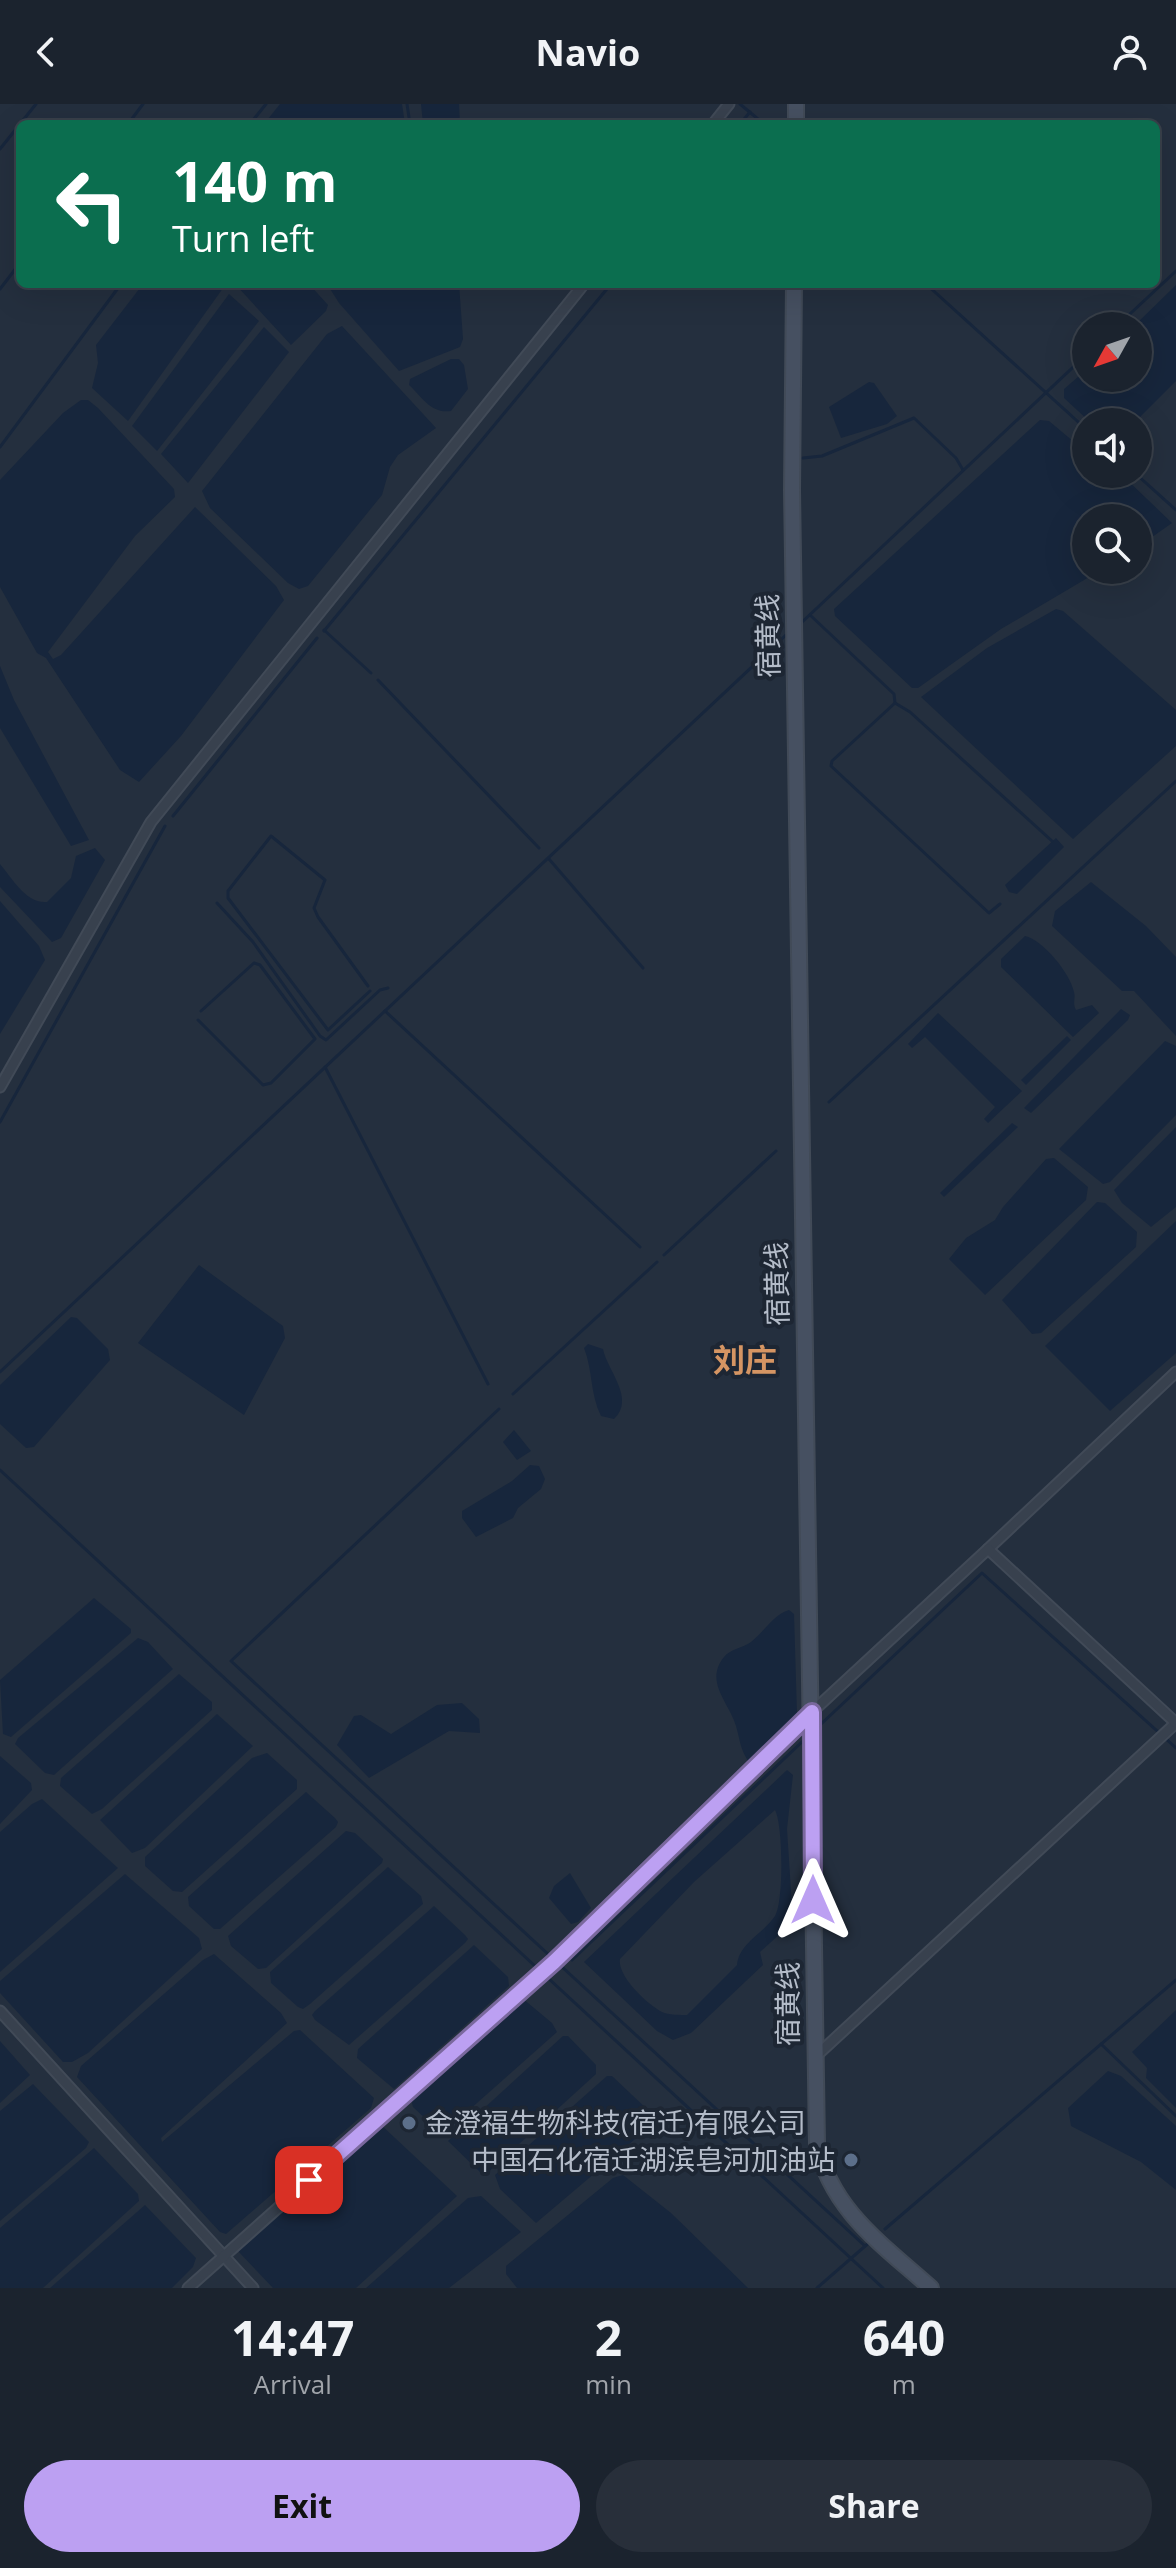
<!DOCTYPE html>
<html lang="en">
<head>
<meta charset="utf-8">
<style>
	body { margin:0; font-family:"Open Sans","Noto Sans SC",sans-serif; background:#282f3a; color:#f1f3f6; height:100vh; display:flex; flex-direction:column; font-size:30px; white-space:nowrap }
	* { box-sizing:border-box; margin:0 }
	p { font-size:26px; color:#a0a4aa }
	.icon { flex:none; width:44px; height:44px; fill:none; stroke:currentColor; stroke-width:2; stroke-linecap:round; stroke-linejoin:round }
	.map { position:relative; height:2184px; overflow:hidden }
	.sheet { display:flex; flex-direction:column; background:#1b232e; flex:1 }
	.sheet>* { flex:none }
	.top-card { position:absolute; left:16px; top:16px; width:1144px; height:168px; border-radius:12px; box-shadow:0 8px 32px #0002,0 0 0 2px #39404a; background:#0b6e4f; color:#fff; overflow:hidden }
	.needle { width:52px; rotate:230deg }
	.controls { position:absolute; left:1072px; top:208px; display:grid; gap:16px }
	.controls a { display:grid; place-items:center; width:80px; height:80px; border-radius:50%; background:#1b232e; box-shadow:0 8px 32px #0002,0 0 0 2px #39404a; font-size:40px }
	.pin { position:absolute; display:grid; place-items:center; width:68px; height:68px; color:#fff; margin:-34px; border-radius:16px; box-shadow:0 4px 12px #0006 }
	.me { position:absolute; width:88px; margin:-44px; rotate:0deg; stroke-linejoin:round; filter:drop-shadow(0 0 6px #0008) }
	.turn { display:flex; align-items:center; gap:28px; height:168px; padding:0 24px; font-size:36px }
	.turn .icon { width:104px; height:104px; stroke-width:2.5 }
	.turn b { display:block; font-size:56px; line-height:68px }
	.eta { display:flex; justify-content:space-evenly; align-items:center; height:136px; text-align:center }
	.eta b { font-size:48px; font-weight:700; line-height:56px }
	.cta { display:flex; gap:16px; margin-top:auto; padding:16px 24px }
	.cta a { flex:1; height:92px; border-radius:48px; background:#bca0f2; color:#111; font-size:32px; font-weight:700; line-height:92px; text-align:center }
	.cta a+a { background:#282f3a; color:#f1f3f6 }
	header { display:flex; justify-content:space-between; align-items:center; height:104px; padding:0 24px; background:#1b232e; font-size:36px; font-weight:700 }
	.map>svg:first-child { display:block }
</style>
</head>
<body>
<header><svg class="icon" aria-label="back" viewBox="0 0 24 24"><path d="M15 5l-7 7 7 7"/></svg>Navio<svg class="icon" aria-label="person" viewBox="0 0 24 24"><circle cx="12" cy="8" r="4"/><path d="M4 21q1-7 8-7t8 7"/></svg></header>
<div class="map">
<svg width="1176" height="2184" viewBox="0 0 1176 2184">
	<rect width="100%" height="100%" fill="#242f3e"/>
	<g fill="#17263c" fill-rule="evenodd">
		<path d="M280,0H402L405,20H264Z"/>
		<path d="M421,0H459L460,20H423Z"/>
		<path d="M143,180H226L128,317L92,284L98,259L96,241Z"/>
		<path d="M309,180L328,201L326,207L291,241L236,181Z"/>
		<path d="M327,180H459L463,235L460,243L399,267L339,199Z"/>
		<path d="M1176,181V277L1135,318H1090L1064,294V285L1086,266V274H1138V222H1134Z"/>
		<path d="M229,190L259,217L157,347L132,322Z"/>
		<path d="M342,222L436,324L398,351L390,363L382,391L308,482L299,485L288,479L210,404L202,387L327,230Z"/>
		<path d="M264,223L289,248L188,379L161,350Z"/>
		<path d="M451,255H459L464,261L468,285L451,307C431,310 422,293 409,281L410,275Z"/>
		<path d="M869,278L874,279L897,312L887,320L841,334L829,303Z"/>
		<path d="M81,296H88L98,304L174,385L175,393L135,432L48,548L53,555L61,551L195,403L276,482L284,496L181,632L139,678L120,666L46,554L37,549L0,483V376L63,309Z"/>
		<path d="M1040,316L1049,317L1086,348V370H1121L1172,419L1138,443V414H1086V466H1101L1001,525L918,584H912L835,512L834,505Z"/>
		<path d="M1056,505L1063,507L1176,606V642L1073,735L921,593L987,544Z"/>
		<path d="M0,562L14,596L89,736L71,742L0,624Z"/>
		<path d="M1056,734L1064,743L1017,790L1009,788L1005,781Z"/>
		<path d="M95,744L105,756L61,834L52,838L0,783V760C12,774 26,800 47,798L71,774L76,752Z"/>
		<path d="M1091,778L1146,822L1176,853V932L1134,887H1122L1052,822L1055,807Z"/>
		<path d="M0,797L39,842L45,856L0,930Z"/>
		<path d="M1025,832C1043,836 1070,869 1074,888C1076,895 1072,898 1076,906L1092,901L1099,909L1073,933L1001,863V855Z"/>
		<path d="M1121,905L1130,911L1128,916L1031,1009L1024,1004Z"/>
		<path d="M938,909L1022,987L988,1019L984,1015L995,1003L925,933L912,944L908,940Z"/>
		<path d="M1067,932L1071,936L1026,981L1021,976Z"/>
		<path d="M1165,937L1176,942V1011L1110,1078L1103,1080L1059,1045Z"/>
		<path d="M1012,1019L1018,1023L944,1093L940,1089Z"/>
		<path d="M1176,1023V1103L1151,1123L1122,1099L1114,1086Z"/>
		<path d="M1054,1054L1088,1083L1086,1096L985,1191L949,1155L966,1134L995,1116L1003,1103L1046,1055Z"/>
		<path d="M1097,1098L1105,1099L1137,1128L1136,1143L1041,1229L1032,1230L1002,1196Z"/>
		<path d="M1176,1117V1249L1110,1307L1045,1242Z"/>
		<path d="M199,1161L276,1217L283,1222L285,1234L244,1311L138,1239Z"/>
		<path d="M71,1213L77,1214L108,1245L110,1256L34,1343L26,1344L0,1320V1281Z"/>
		<path d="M588,1240L603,1245C607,1266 636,1295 614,1315L601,1312C590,1290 593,1267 584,1244Z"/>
		<path d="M514,1326L531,1347L517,1356L503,1338Z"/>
		<path d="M530,1361L539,1362L545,1375L541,1385L518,1404L513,1414L476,1433L462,1414V1407L512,1377Z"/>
		<path d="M94,1494L131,1525V1529L11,1633L3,1630L0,1576Z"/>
		<path d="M789,1506L794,1510L797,1610L748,1657C740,1644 740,1636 736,1622C729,1598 704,1578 724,1553C730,1545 743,1544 751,1538C764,1528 773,1511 789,1506Z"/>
		<path d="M138,1534L148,1538L173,1565L54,1671L45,1669L15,1640L18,1634Z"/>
		<path d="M179,1570L212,1598V1606L102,1705L92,1710L60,1682L61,1674Z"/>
		<path d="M462,1599L479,1615L480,1629L449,1627L369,1674L337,1641L354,1612L361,1611L391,1630L437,1601Z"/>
		<path d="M217,1610L253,1642L145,1744L132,1749L100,1716Z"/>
		<path d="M267,1649L297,1676V1685L182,1788L173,1787L145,1762V1753L252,1654Z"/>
		<path d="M0,1652L31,1679L32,1686L0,1720Z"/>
		<path d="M787,1666L793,1671L787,1725L793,1818L760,1848L763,1861L691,1929L673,1936L657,1927L584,1858ZM775,1706C783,1721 784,1797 775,1812C763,1830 739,1839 737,1861L687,1911C681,1911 668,1911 662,1908C647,1900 617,1872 620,1855L694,1778Z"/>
		<path d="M306,1688L335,1714L338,1718L336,1723L220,1825H214L189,1802L188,1793Z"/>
		<path d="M42,1695L118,1764L0,1868V1728L32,1700Z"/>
		<path d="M346,1727L355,1729L383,1755L382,1759L266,1864L258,1865L231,1842L228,1832Z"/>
		<path d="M388,1763L421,1792L423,1800L310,1900L303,1905L298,1903L271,1879L270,1868Z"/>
		<path d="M570,1769L591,1804L578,1818L571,1820L549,1794L554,1782Z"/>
		<path d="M125,1770L199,1834L202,1845L88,1949L72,1958H63L0,1889V1877Z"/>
		<path d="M434,1802L465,1831L468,1835L465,1839L349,1941L315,1916L312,1911L315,1907Z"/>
		<path d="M474,1841L508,1873L509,1882L394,1985L357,1954L358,1945Z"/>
		<path d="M214,1850L281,1909L287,1919L161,2034L162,2038L294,1927L300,1926L374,1994L371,2004L226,2130L220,2128L77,1973L81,1962L203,1856Z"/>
		<path d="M522,1894L552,1919L557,1928L442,2030L413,2003L411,1995Z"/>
		<path d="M1176,1906V2004L1146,1974L1147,1964L1132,1948Z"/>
		<path d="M563,1932H568L596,1961V1970L485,2071L480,2068L448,2037Z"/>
		<path d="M0,1937L30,1971L0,1999Z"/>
		<path d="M1108,1967L1121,1972L1176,2022V2086L1141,2058L1071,2022L1068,2004Z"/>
		<path d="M607,1972H612L649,2007L654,2019L536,2119L500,2085L495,2071Z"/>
		<path d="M33,1980L89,2038L86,2044L0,2117V2007Z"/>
		<path d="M379,2019L457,2092L356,2184H273L237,2146Z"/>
		<path d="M94,2044L138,2090L139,2097L43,2184H0V2124Z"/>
		<path d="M623,2071L671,2109L748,2184H517L506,2170V2162L613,2074Z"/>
		<path d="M481,2092L521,2128L449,2184H366L468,2094Z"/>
		<path d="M145,2101L196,2154L193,2163L172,2184H50Z"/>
	</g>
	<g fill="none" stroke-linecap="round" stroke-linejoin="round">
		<g stroke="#17263c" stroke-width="3">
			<path d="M407,0L410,20"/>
			<path d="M740,0L764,20"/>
			<path d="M128,20L143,0"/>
			<path d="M250,20L266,0"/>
			<path d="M740,20L750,8"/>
			<path d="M0,45L36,0"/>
			<path d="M926,180L1086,325"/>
			<path d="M0,185L20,159"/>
			<path d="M1117,222L1176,167"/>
			<path d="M0,343L121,180"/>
			<path d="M803,354L822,352L914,314L956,354L963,366"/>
			<path d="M1136,370L1176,406"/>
			<path d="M810,511L894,590L895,599"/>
			<path d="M800,520L1086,251"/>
			<path d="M324,526L371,569"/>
			<path d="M324,527L611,180"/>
			<path d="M378,576L539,744"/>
			<path d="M173,712L317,534"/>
			<path d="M549,755L643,864"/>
			<path d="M217,799L253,838L320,932L326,936L380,886L388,884"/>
			<path d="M1000,800L989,809L831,662L832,657L895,599L910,608L1052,737"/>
			<path d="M368,882L318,813L314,804L325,776L271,732L228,787V794L328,926L370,887"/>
			<path d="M385,907L640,1143"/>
			<path d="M198,916L263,981L271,979L315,935L260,861L254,859L201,907"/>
			<path d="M325,963L488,1280"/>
			<path d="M829,998L1176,677"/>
			<path d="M0,1018L165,722"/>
			<path d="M664,1151L776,1047"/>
			<path d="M0,1268L786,531"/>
			<path d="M513,1290L657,1158"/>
			<path d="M499,1305L231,1557L549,1851"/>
			<path d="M0,1366L536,1863"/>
			<path d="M820,1621L982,1469L1176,1644"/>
			<path d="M572,1856L805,1635"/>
			<path d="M561,1862L865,2142"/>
			<path d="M548,1874L883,2184"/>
			<path d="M1101,1940L1176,2012"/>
			<path d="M885,2125L1176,1876"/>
			<path d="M817,2184L871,2137"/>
		</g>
		<g stroke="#414a57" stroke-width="13">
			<g id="street">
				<path d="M713,20L729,0"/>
				<path d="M0,983L151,718L584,180"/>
				<path d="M988,1445L1176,1268"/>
				<path d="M0,1907L253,2184"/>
				<path d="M815,1953L1176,1619"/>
				<path d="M188,2184L554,1858L812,1608L988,1445L1176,1619"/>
			</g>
		</g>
		<g stroke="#414a57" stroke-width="18">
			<g id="secondary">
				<path d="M796,20V0"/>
				<path d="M794,180L792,386L817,2040C831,2106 883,2141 931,2184"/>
			</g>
		</g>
		<use href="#street" stroke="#38414e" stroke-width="9"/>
		<use href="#secondary" stroke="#465061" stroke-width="14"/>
	</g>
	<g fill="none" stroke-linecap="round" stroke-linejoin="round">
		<g stroke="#7a689d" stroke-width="20">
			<path id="route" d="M309,2076L554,1858L812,1608L813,1796"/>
		</g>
		<use href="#route" stroke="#bca0f2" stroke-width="14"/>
	</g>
	<g fill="#5c6f8a" stroke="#1d2633" stroke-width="3">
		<circle cx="409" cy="2019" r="8"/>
		<circle cx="851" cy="2056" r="8"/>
	</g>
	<g text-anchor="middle" stroke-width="8" stroke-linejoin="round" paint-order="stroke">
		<g font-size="28" fill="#b4bcc9" stroke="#1d2633">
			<text transform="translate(768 532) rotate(-91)" y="10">宿黄线</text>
			<text transform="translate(777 1180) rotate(-91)" y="10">宿黄线</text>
			<text transform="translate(788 1900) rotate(-90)" y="10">宿黄线</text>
		</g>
		<g font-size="28" fill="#b4bcc9" stroke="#1d2633" text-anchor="start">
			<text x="425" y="2029">金澄福生物科技(宿迁)有限公司</text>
			<text x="835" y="2066" text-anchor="end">中国石化宿迁湖滨皂河加油站</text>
		</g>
		<g font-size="32" font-weight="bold" fill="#d59563" stroke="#1d2633">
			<text x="745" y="1268">刘庄</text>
		</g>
	</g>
</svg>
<div class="controls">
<a><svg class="needle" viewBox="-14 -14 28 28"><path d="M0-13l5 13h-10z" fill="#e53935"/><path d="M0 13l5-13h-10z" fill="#a0a4aa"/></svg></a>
<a><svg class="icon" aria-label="sound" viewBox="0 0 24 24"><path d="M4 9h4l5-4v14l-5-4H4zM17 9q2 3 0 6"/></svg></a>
<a><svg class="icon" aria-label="search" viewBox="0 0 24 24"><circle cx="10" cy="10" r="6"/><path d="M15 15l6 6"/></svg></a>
</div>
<div class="pin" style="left:309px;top:2076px;background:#d93025"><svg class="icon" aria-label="arrive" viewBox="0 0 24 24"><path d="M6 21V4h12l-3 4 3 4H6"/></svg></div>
<svg class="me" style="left:813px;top:1796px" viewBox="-20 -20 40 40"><path d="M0-17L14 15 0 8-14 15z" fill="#bca0f2" stroke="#fff" stroke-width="4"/></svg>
<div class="top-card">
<div class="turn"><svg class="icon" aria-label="left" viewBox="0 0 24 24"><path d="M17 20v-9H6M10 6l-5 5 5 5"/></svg><div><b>140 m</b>Turn left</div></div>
</div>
</div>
<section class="sheet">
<div class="eta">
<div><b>14:47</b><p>Arrival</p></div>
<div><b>2</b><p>min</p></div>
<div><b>640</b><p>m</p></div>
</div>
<div class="cta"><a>Exit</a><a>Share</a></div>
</section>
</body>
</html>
